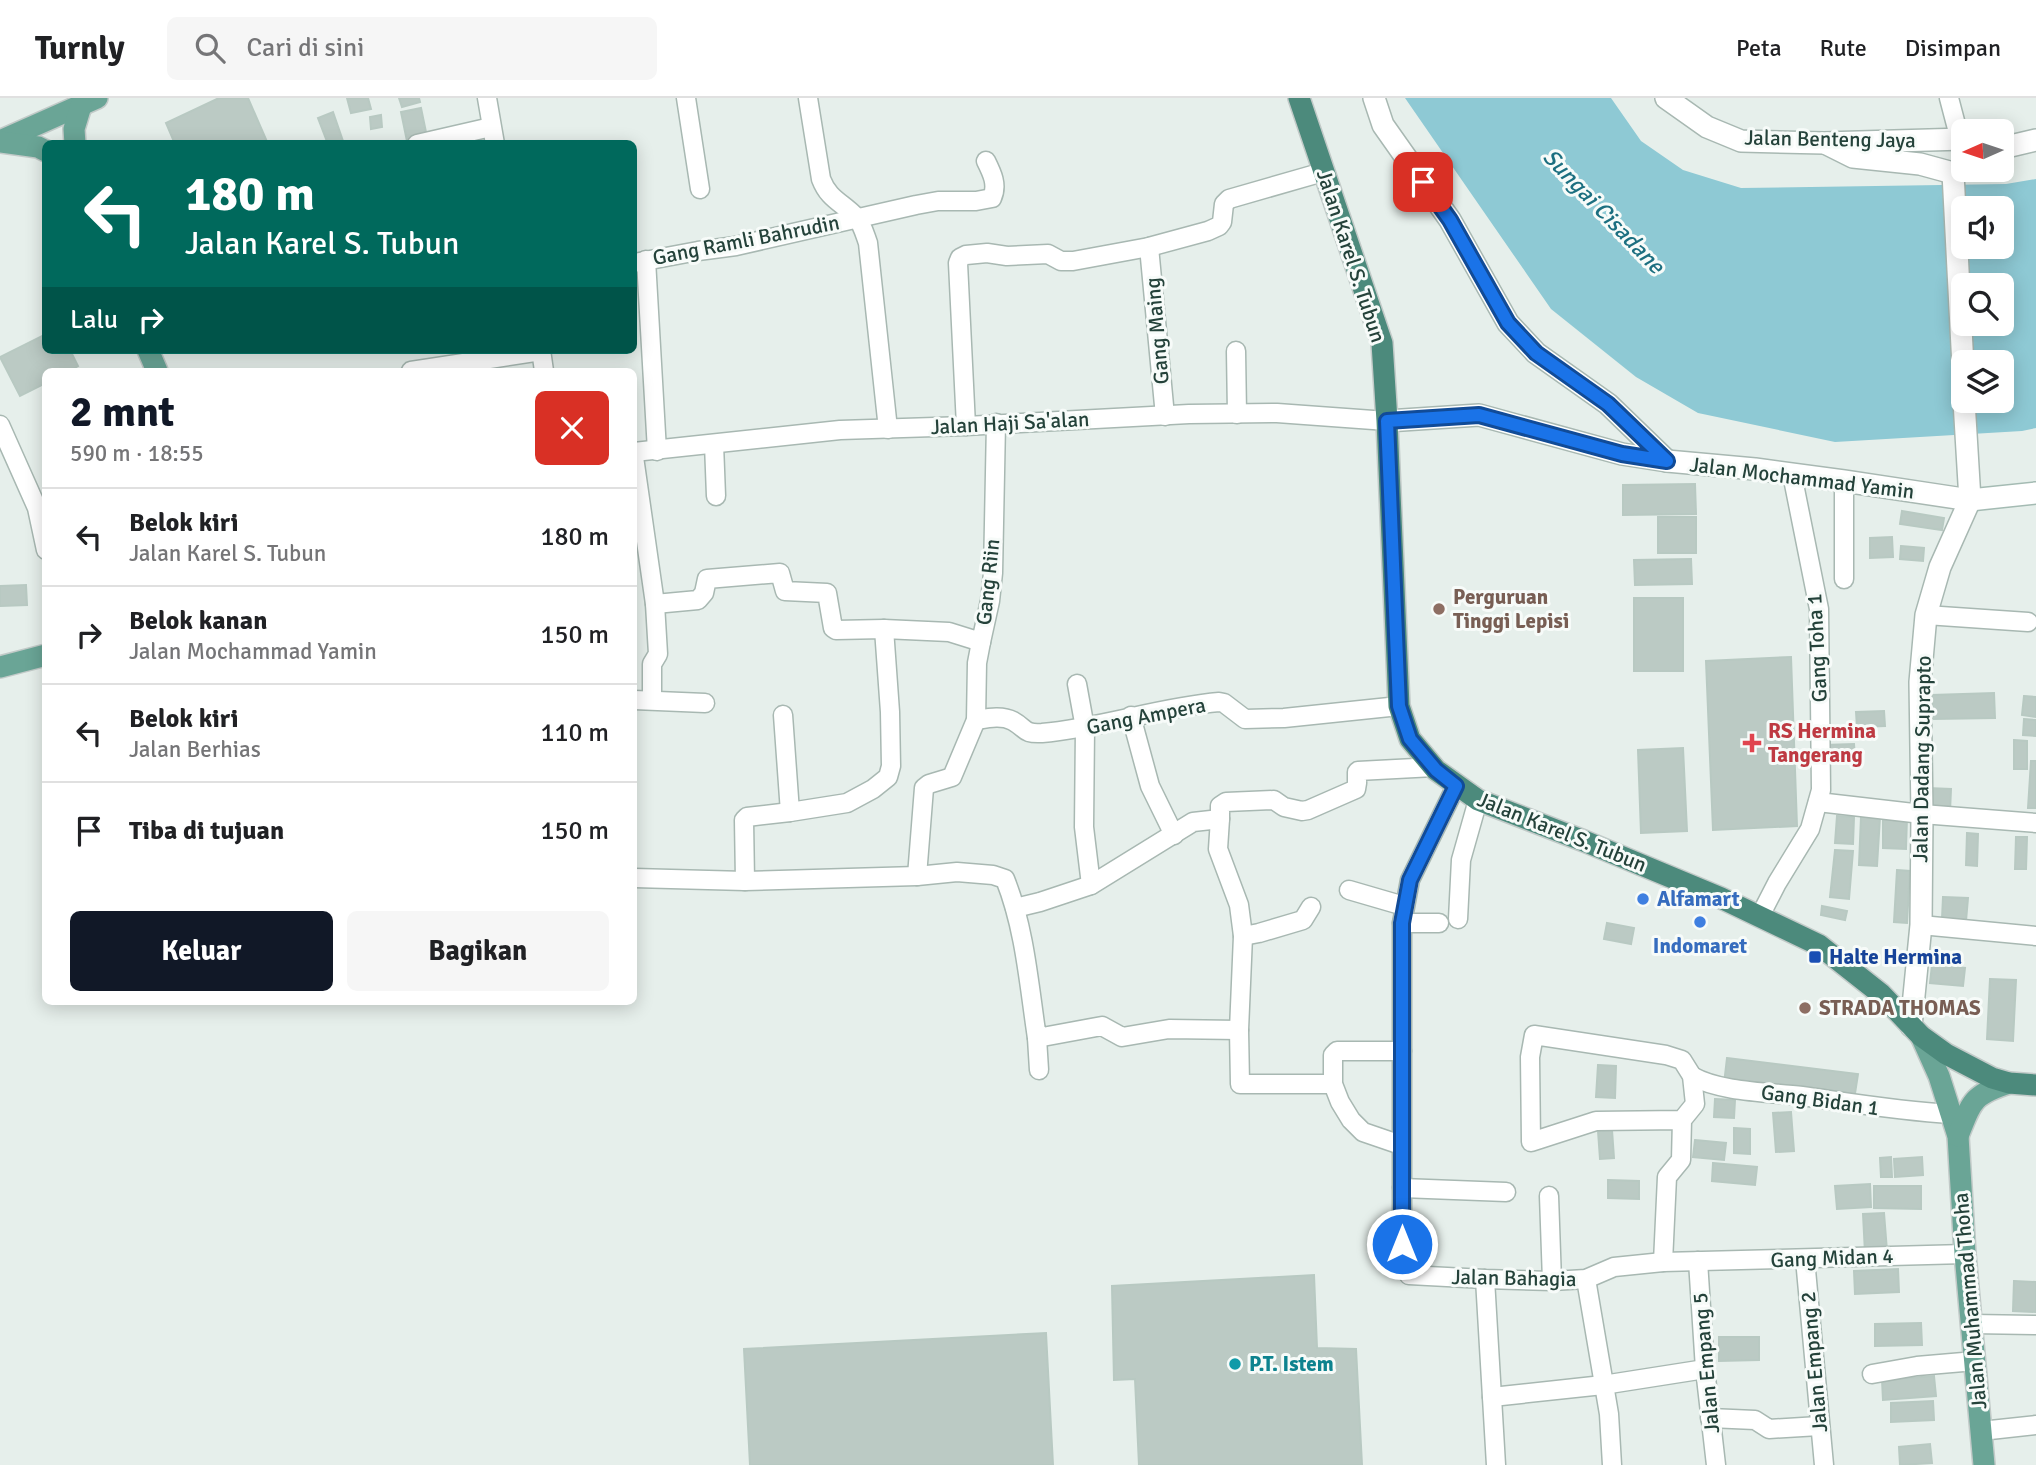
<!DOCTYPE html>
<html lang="id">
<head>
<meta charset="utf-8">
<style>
	body { margin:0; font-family:Signika,sans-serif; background:#f6f6f6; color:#202124; height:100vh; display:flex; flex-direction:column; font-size:26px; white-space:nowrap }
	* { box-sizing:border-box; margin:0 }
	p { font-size:23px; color:#757577 }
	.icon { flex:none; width:38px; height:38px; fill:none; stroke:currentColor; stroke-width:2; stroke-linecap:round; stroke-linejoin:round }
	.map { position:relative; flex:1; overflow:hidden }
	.drawer { position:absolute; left:42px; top:270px; width:595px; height:637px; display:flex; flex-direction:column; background:#fff; border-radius:10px; box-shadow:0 4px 18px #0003 }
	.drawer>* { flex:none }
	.top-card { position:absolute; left:42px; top:42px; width:595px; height:214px; border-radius:10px; box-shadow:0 4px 18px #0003; background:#00695c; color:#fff; overflow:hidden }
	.needle { width:46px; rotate:267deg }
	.controls { position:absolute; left:1951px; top:21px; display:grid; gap:14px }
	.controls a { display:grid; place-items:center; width:63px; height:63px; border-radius:10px; background:#fff; box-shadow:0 4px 18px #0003; font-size:35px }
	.pin { position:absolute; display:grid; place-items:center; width:60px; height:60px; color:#fff; margin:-30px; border-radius:14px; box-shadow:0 4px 10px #0006 }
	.me { position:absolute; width:77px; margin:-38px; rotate:0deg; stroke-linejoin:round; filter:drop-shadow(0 0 5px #0008) }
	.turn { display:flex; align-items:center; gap:24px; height:147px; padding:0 28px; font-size:32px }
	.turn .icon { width:91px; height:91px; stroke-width:2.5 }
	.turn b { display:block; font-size:49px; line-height:60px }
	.then { display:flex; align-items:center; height:66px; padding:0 28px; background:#0003; gap:14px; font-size:26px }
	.round { display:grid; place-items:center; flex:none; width:74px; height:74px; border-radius:10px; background:#f6f6f6 }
	.overview { display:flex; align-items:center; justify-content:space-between; height:119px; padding:0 28px }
	h1 { font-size:42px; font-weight:800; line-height:52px; color:#111827 }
	.button { display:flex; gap:14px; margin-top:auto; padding:14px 28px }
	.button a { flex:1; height:80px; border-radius:10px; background:#111827; color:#fff; font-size:28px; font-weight:800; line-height:80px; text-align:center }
	.button a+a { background:#f6f6f6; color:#202124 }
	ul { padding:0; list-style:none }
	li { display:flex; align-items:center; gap:21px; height:98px; padding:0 28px; border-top:2px solid #e0e0e0 }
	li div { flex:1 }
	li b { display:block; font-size:26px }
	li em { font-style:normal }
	header { display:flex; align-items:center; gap:42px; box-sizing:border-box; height:98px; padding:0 35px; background:#fff; border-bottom:2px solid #e0e0e0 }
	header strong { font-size:33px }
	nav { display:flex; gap:38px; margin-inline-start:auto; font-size:24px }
	.search { width:490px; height:63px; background:#f6f6f6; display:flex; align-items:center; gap:18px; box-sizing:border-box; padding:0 24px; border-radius:10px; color:#757577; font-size:26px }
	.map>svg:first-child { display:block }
</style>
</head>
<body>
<header>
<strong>Turnly</strong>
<div class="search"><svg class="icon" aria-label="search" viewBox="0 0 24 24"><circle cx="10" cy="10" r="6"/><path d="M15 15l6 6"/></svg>Cari di sini</div>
<nav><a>Peta</a><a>Rute</a><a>Disimpan</a></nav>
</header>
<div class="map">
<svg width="2036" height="1367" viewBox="0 0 2036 1367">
	<rect width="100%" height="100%" fill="#e6efeb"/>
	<path fill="#8ec9d4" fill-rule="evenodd" d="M1405,0H1611L1641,43L1683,72L1741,90L2006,86L2036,81V330L2022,333L1835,344L1698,315L1636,279L1551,211ZM1964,110H2002V149H1964ZM1964,187H2002V226H1964ZM1964,264H2002V303H1964Z"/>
	<g fill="#bbcac4" stroke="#b8c9c2" stroke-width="2">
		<path d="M219,0H248L268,46H175L166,25Z"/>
		<path d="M347,0H368L371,11L351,15Z"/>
		<path d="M399,0H419L420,4L402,9Z"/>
		<path d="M421,10L427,39L407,43L401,14Z"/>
		<path d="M333,14L344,46H328L318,20Z"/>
		<path d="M381,17L382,29L371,31L370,19Z"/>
		<path d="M46,236V252H70L78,268L69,273H46V285L20,298L0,259Z"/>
		<path d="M1695,386L1696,416L1623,417V387Z"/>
		<path d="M1902,413L1944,420L1942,432L1900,426Z"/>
		<rect x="1658" y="419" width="38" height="36"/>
		<path d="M1892,439L1893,459L1870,460V440Z"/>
		<path d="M1901,448L1924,450L1923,463L1900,461Z"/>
		<path d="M1691,461L1692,486L1635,487L1634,462Z"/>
		<path d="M26,487L27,507L0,508V488Z"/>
		<rect x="1634" y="500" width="49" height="73"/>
		<path d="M1791,559L1797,728L1713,732L1706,563Z"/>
		<path d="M1994,595L1995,620L1933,621L1932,597Z"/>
		<path d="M2024,598L2036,599V619L2022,617Z"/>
		<path d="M1884,613L1885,628L1857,629L1856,614Z"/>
		<path d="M2024,621L2036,622V638L2023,637Z"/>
		<path d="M2014,642L2027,643V671H2014Z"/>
		<path d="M1854,646L1855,659L1824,661V647Z"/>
		<path d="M1683,650L1687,733L1641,735L1638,652Z"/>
		<path d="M2031,663H2036V710H2028Z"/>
		<path d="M1927,690L1951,691L1950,714L1926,712Z"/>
		<path d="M1837,718L1854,719L1853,746L1835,745Z"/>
		<path d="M1861,719H1880L1877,768L1859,767Z"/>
		<path d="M1883,719H1907L1906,751L1883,750Z"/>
		<path d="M1967,735L1978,736L1977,768L1966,767Z"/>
		<path d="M2016,739H2027L2026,771H2015Z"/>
		<path d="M1835,752L1853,753L1849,801L1830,799Z"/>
		<path d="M1897,772L1910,773L1907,825L1894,824Z"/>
		<path d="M1943,799L1968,800L1966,823L1942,821Z"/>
		<path d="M1822,808L1847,813L1845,822L1821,817Z"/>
		<path d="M1607,825L1634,830L1631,846L1604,841Z"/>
		<path d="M1932,867L1965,870L1963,888L1930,885Z"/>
		<path d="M1990,881L2016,882L2013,943L1987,941Z"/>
		<path d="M1727,960L1858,976L1854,1002L1724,986Z"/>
		<path d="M1598,967L1616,968L1615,1000L1596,999Z"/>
		<path d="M1715,1001L1735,1002L1734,1020L1714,1019Z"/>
		<path d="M1791,1014L1794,1053L1776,1054L1773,1015Z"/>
		<path d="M1734,1030L1750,1031V1056L1734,1055Z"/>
		<path d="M1612,1032L1614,1060L1600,1061L1598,1033Z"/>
		<path d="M1695,1042L1726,1045L1724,1062L1693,1059Z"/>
		<path d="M1891,1059L1892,1079H1881L1880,1060Z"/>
		<path d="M1922,1059L1923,1077L1895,1079L1894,1061Z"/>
		<path d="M1713,1065L1757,1069L1755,1087L1712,1083Z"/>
		<path d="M1608,1082L1639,1083V1101L1608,1100Z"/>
		<path d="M1870,1086L1871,1109L1837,1111L1835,1088Z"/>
		<path d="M1874,1088H1921V1111L1874,1110Z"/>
		<path d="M1884,1115L1887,1153L1865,1155L1863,1116Z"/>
		<path d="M1898,1171L1899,1194L1855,1196L1854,1173Z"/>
		<path d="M1314,1177L1317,1250L1356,1251L1362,1367H1139L1135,1281L1114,1282L1112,1188Z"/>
		<path d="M2014,1183L2036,1184V1214L2013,1213Z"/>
		<path d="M1921,1225L1922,1247L1875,1248V1226Z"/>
		<path d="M1046,1235L1053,1367H750L744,1251Z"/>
		<path d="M1719,1239H1759V1262L1719,1263Z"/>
		<path d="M1934,1278L1936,1298L1883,1302L1882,1282Z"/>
		<path d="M1933,1303L1934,1322L1891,1324V1305Z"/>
		<path d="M1930,1346L1932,1365L1900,1367L1899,1349Z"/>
	</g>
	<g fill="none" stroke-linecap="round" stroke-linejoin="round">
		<g stroke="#a8b8b2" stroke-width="21">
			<g id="minor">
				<path d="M487,0L495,46"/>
				<path d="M686,0L700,91"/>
				<path d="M808,0L821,81C829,102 842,104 856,119C862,125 865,137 868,145L888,331"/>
				<path d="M1949,0L1960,42"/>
				<path d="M417,46L491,29"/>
				<path d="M1149,149L1165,318"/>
				<path d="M646,162L657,353"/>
				<path d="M634,165L698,153L736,148L916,107L938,103H976L992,100C998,87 992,75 986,63"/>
				<path d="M541,252L544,273"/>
				<path d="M1236,253L1237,316"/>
				<path d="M411,273L541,253"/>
				<path d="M0,327L37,410L46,452"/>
				<path d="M966,328L958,165L960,160L966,157L987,155L1007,158L1048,156L1061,163H1073L1149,149L1208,133L1219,128L1222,124L1224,106L1229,101L1323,74"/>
				<path d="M714,346L716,398"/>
				<path d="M634,354L840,332L966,328L1189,316L1277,315L1387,323"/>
				<path d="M634,359L655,506L698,502L704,495L707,481L780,475L785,493L827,495L833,530L836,532L884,531L949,534L981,544L990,503L993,475L996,325"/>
				<path d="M1844,481V383"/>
				<path d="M1926,517L2028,524"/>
				<path d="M1077,586L1085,630L1084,729L1091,787"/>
				<path d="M634,602L705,605"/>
				<path d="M652,602V566L658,556L655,506"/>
				<path d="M783,617L790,714"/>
				<path d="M1131,618L1150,688L1174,737"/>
				<path d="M976,622C988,620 1002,617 1013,623C1027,631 1023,636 1042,635C1102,630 1159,609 1219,604L1224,605L1245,621L1284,620L1399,608"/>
				<path d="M1456,688L1410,782L1402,825V1146L1409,1177L1485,1181L1552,1183L1586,1181L1614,1169L1663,1164L1965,1156"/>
				<path d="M1818,704L1922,716L2036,725"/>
				<path d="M1220,721V708L1226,704L1274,702L1284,709L1302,713L1308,712L1356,691L1357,685V674L1358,673L1434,669"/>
				<path d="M917,778L924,690L929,686L952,679L976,622L977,565L981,544"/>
				<path d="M634,780L745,783L917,778L957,774L993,777L1005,781C1025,831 1029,887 1037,940L1102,928L1122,939L1169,931L1239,932"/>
				<path d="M745,783L744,722L747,719L790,714L847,705L873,691L888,679L891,668L890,614L884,531"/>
				<path d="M1349,792L1404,808"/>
				<path d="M1015,810L1040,804L1091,787L1193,724L1220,721L1218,751L1239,807L1243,838L1239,932L1240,986H1333"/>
				<path d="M1760,818L1777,785L1810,731L1821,692L1819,511L1792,376"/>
				<path d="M1458,821L1461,762L1478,702"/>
				<path d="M1402,825H1439"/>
				<path d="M1921,827L2036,838"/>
				<path d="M1243,838L1259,835L1303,822L1311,809"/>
				<path d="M1037,940L1039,972"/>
				<path d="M1692,978C1720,994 1768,994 1802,998C1852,1005 1900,1013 1951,1016"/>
				<path d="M1401,1047L1363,1034L1351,1022L1340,1004L1333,986V957L1337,953H1402"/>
				<path d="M1402,1090L1506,1094"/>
				<path d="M1549,1098L1552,1183"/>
				<path d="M1805,1161L1824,1367"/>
				<path d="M1698,1163L1705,1271L1716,1367"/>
				<path d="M1663,1164L1667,1079L1681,1062L1682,1022L1695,1006L1692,978L1682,962L1666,957L1534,937L1530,959L1531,1044L1596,1023L1682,1022"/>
				<path d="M1485,1181L1496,1367"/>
				<path d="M1586,1181L1609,1316L1612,1367"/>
				<path d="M1972,1226L2036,1227"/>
				<path d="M1872,1276L1917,1268L1975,1263"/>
				<path d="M1492,1299L1603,1287L1705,1271"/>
				<path d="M1710,1320L1755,1322L1769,1331L1819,1328"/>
				<path d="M1981,1333L2036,1327"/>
			</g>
		</g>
		<g stroke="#a8b8b2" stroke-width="24">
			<g id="tertiary">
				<path d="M1374,0L1383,27L1450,122L1508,225L1536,255L1608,306L1667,363"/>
				<path d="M1666,0L1707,29L1741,43L1824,45L1964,41"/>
				<path d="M1827,46L1853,59L1920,66L1953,75"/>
				<path d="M2002,50L2036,42"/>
				<path d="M1953,75L1964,288"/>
				<path d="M1387,323L1479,317L1622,356L1667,363L1755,371L1844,383L1970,402"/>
				<path d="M1911,928L1921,827L1922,716L1920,584L1926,517L1940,469L1970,402L1964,303"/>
			</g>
		</g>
		<g stroke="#a4bbb3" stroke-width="24">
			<path id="secondary" d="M1970,402L2036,395"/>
		</g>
		<g stroke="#c2cac8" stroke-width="24">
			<g id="primary">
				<path d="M0,43L97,0"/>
				<path d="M0,44L38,49L46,53"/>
				<path d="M75,46L74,31L81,8"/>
				<path d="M148,252L157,273"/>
				<path d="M0,569L46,557"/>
				<path d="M1921,938L1939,978L1958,1038L1965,1156L1984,1367"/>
				<path d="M1958,1038C1972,1003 1972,997 2009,985"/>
			</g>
		</g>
		<g stroke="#c2cac8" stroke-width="24">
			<path id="trunk" d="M1299,0L1382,245L1387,323L1399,608L1410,641L1436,672L1478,702L1584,743L1721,800L1819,847L1881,896L1921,938L1946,956L1992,980L2009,985L2036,987"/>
		</g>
		<use href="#minor" stroke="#fff" stroke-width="18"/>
		<use href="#tertiary" stroke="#fff" stroke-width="21"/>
		<use href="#secondary" stroke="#fff" stroke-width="21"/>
		<use href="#primary" stroke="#6aa596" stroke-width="21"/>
		<use href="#trunk" stroke="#4c8a7c" stroke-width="21"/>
	</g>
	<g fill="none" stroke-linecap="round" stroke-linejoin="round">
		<g stroke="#114b97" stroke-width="18">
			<path id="route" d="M1402,1146V825L1410,782L1456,688L1436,672L1410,641L1399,608L1387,323L1479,317L1622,356L1667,363L1608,306L1536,255L1508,225L1450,122L1423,84"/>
		</g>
		<use href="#route" stroke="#1a73e8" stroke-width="12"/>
	</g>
	<g fill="#8d6e63" stroke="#f7fbf9" stroke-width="2.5">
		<circle cx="1439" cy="511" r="7"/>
		<circle cx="1805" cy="910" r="7"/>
	</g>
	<path fill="#e0444e" stroke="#f7fbf9" stroke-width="2.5" d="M1748.5 634.5h7v7h7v7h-7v7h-7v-7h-7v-7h7z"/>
	<g fill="#3f7fe0" stroke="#f7fbf9" stroke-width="2.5">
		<circle cx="1643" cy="801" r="7"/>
		<circle cx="1700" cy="824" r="7"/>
	</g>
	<rect fill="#1a4fb4" stroke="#f7fbf9" stroke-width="2.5" x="1808" y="852" width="14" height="14" rx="3.5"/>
	<circle fill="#0f9aa8" stroke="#f7fbf9" stroke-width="2.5" cx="1235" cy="1266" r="7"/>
	<g text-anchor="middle" stroke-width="6" stroke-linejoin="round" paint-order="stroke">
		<g font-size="21" fill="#24423a" stroke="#f7fbf9">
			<text transform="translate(1830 41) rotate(1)" y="7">Jalan Benteng Jaya</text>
			<text transform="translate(746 142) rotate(-11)" y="7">Gang Ramli Bahrudin</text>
			<text transform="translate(1351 158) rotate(72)" y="7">Jalan Karel S. Tubun</text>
			<text transform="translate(1157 233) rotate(-95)" y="7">Gang Maing</text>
			<text transform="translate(1010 325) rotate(-3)" y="7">Jalan Haji Sa'alan</text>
			<text transform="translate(1802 380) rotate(7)" y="7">Jalan Mochammad Yamin</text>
			<text transform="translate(988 484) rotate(-84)" y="7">Gang Riin</text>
			<text transform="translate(1817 550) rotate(-93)" y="7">Gang Toha 1</text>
			<text transform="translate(1146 618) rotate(-11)" y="7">Gang Ampera</text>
			<text transform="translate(1922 661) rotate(-89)" y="7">Jalan Dadang Suprapto</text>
			<text transform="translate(1562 734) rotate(22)" y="7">Jalan Karel S. Tubun</text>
			<text transform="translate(1820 1002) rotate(8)" y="7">Gang Bidan 1</text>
			<text transform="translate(1832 1160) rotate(-2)" y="7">Gang Midan 4</text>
			<text transform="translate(1514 1180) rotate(1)" y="7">Jalan Bahagia</text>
			<text transform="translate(1970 1203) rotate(-95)" y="7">Jalan Muhammad Thoha</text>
			<text transform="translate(1814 1264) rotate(-95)" y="7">Jalan Empang 2</text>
			<text transform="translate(1706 1265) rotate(-95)" y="7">Jalan Empang 5</text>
		</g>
		<g font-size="21" font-weight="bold" fill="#785e54" stroke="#f7fbf9" text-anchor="start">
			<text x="1453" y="506">Perguruan<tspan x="1453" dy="24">Tinggi Lepisi</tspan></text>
			<text x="1819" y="917">STRADA THOMAS</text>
		</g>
		<g font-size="21" font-weight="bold" fill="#be3a42" stroke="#f7fbf9" text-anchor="start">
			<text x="1768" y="640">RS Hermina<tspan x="1768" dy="24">Tangerang</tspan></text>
		</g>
		<g font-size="21" font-weight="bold" fill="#366cbe" stroke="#f7fbf9" text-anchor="start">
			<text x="1657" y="808">Alfamart</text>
			<text x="1700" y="855" text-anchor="middle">Indomaret</text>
		</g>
		<g font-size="21" font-weight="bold" fill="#164399" stroke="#f7fbf9" text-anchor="start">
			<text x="1829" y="866">Halte Hermina</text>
		</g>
		<g font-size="21" font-weight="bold" fill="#0d838f" stroke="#f7fbf9" text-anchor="start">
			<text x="1249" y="1273">P.T. Istem</text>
		</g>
		<g font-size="23" font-style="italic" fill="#1c6f80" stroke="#f7fbf9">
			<text transform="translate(1604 113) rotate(46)" y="8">Sungai Cisadane</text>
		</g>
	</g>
</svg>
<div class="controls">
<a><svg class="needle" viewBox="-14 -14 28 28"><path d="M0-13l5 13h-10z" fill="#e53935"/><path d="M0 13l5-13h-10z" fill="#757577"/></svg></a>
<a><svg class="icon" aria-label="sound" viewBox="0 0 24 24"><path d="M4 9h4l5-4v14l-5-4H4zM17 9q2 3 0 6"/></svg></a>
<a><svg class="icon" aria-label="search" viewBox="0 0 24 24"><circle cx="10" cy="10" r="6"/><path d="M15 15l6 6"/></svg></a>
<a><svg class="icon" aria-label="layers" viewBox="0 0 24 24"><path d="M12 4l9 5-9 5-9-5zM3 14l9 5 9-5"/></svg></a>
</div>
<div class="pin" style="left:1423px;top:84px;background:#d93025"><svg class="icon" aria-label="arrive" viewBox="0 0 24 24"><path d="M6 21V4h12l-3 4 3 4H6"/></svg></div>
<svg class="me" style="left:1402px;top:1146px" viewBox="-20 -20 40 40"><circle r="17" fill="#1a73e8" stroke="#fff" stroke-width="3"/><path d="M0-11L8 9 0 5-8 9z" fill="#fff"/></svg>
<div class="top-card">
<div class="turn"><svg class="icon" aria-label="left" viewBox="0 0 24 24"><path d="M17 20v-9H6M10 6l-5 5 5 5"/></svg><div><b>180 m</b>Jalan Karel S. Tubun</div></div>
<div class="then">Lalu<svg class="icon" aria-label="right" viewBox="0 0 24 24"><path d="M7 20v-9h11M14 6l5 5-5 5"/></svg></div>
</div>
<section class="drawer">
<div class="overview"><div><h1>2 mnt</h1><p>590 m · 18:55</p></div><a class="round" style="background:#d93025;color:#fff"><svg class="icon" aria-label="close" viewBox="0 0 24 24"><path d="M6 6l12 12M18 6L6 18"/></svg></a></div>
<ul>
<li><svg class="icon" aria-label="left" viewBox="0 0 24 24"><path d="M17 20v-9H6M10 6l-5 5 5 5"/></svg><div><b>Belok kiri</b><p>Jalan Karel S. Tubun</p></div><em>180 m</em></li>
<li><svg class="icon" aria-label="right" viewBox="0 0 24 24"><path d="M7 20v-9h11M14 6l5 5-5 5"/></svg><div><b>Belok kanan</b><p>Jalan Mochammad Yamin</p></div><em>150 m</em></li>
<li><svg class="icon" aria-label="left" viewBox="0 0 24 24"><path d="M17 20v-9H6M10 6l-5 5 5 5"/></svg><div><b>Belok kiri</b><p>Jalan Berhias</p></div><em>110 m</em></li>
<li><svg class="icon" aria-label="arrive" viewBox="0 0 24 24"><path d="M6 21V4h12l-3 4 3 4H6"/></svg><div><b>Tiba di tujuan</b></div><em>150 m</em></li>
</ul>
<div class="button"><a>Keluar</a><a>Bagikan</a></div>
</section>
</div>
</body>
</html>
